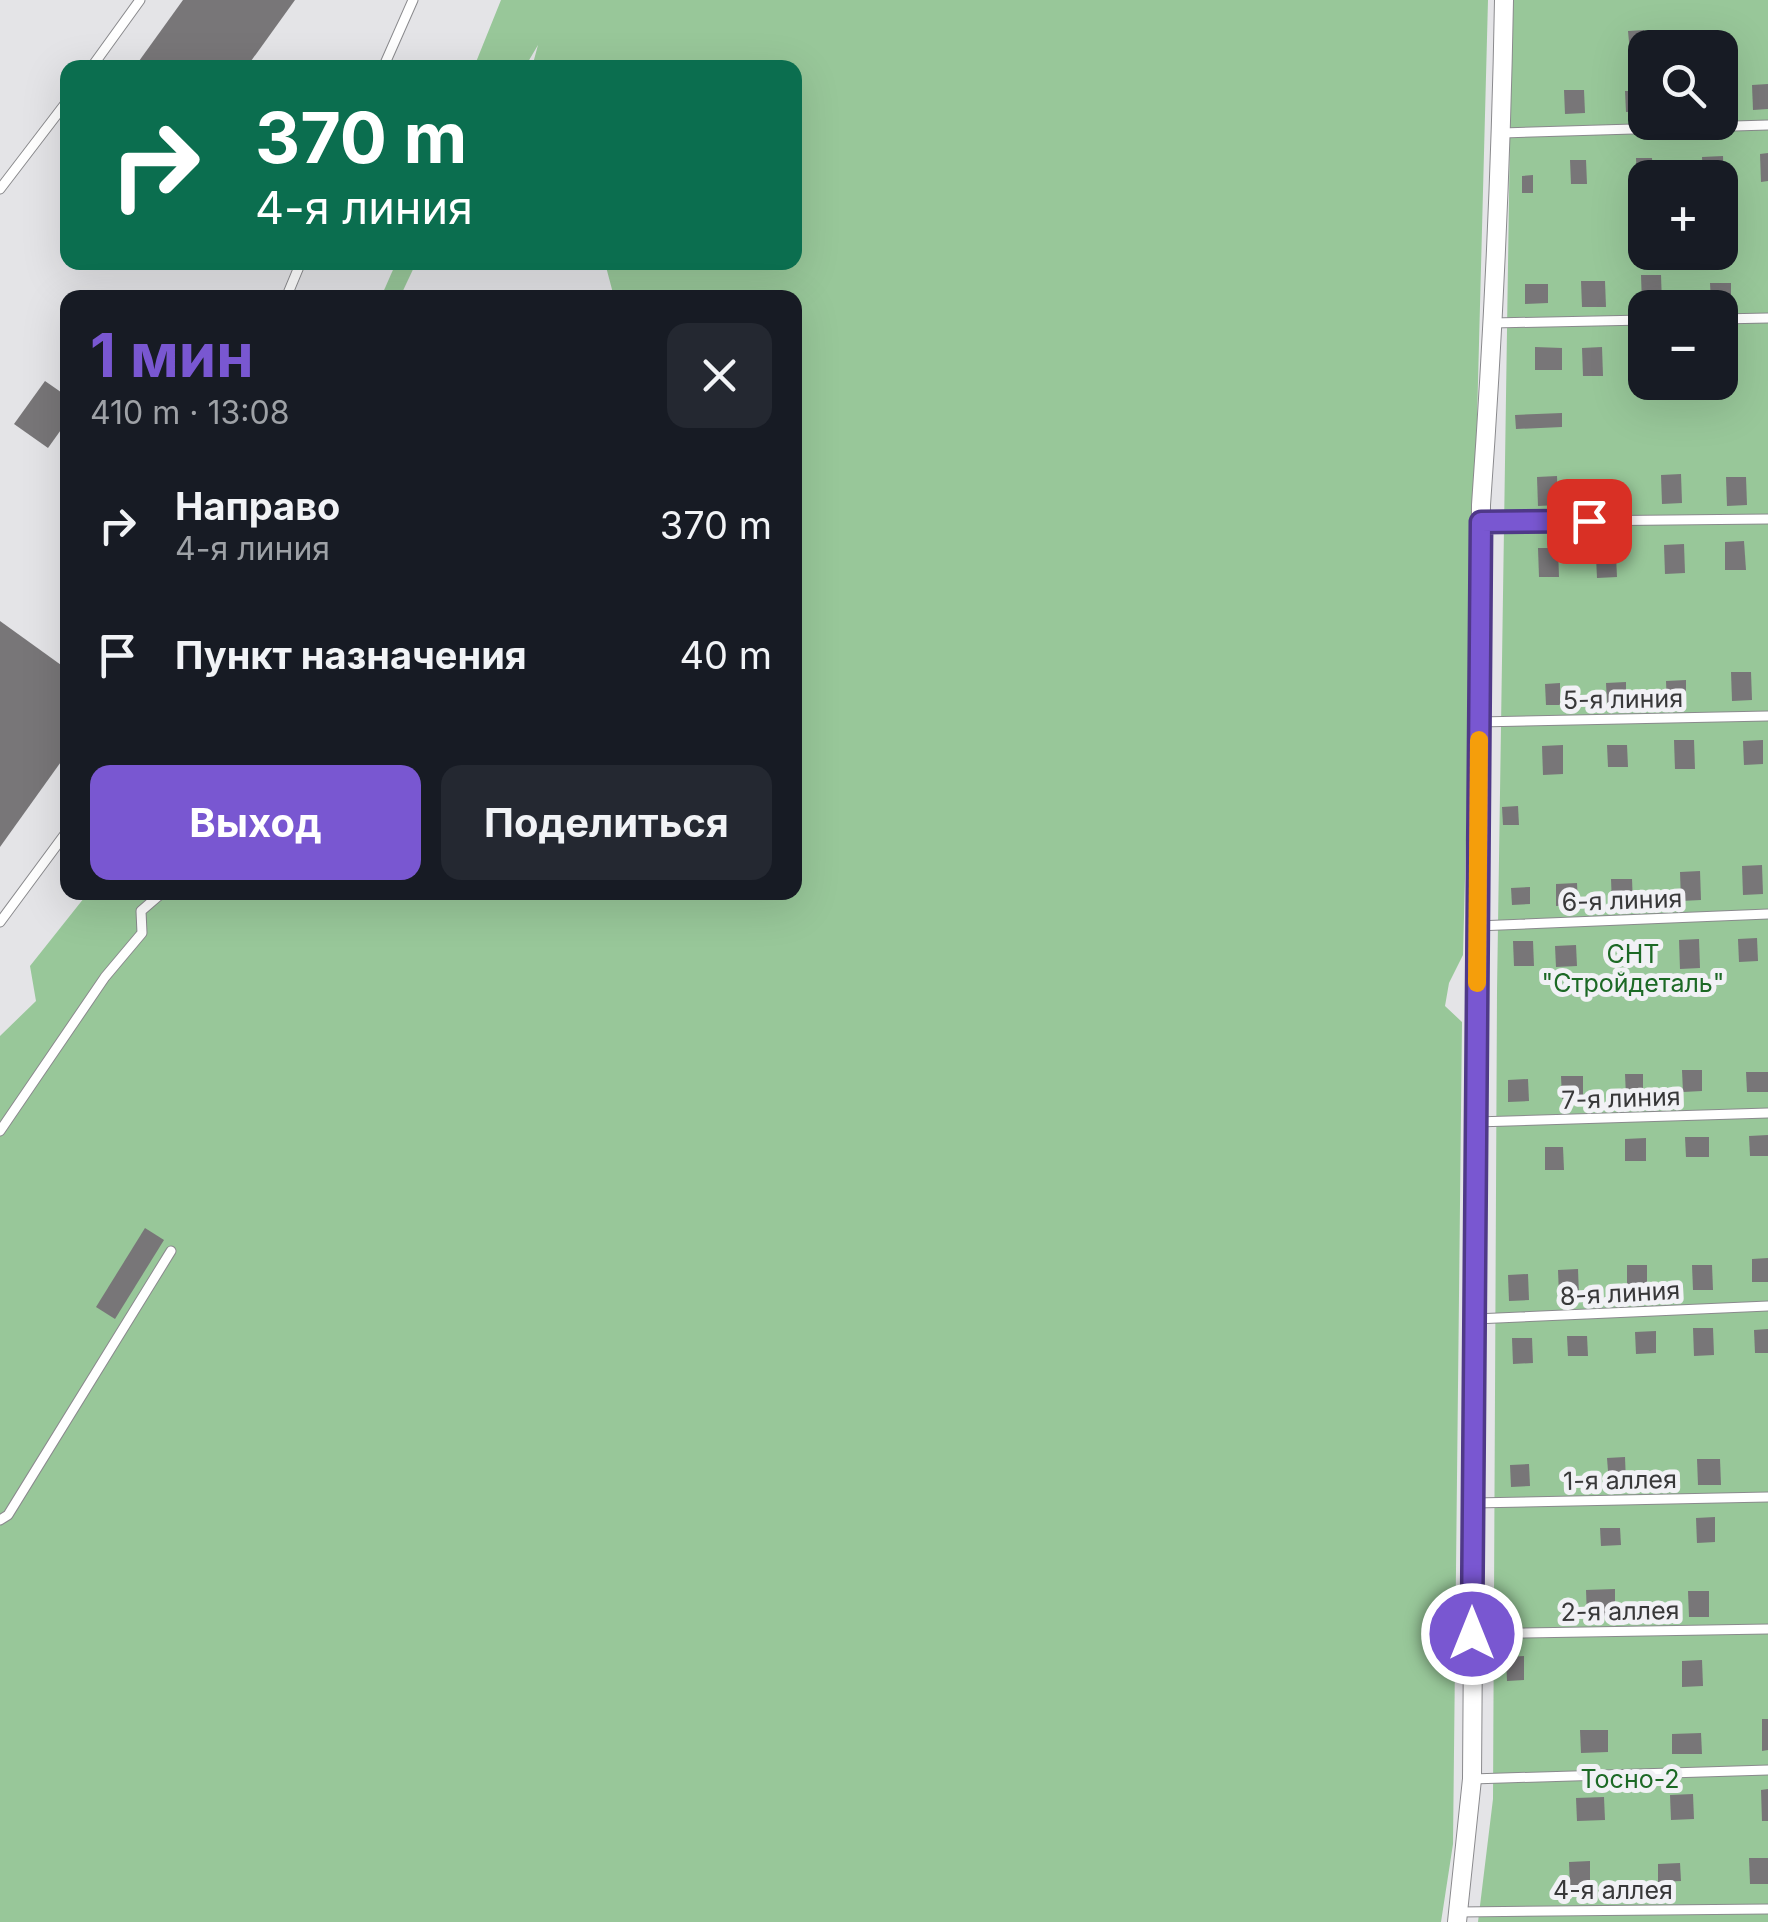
<!DOCTYPE html>
<html lang="ru">
<head>
<meta charset="utf-8">
<style>
	body { margin:0; font-family:Inter,sans-serif; background:#242831; color:#f1f3f6; height:100vh; display:flex; flex-direction:column; font-size:38px; white-space:nowrap }
	* { box-sizing:border-box; margin:0 }
	p { font-size:32px; color:#9ea1a6 }
	.icon { flex:none; width:55px; height:55px; fill:none; stroke:currentColor; stroke-width:2; stroke-linecap:round; stroke-linejoin:round }
	.map { position:relative; flex:1; overflow:hidden }
	.sheet { position:absolute; left:60px; top:290px; width:742px; height:610px; display:flex; flex-direction:column; background:#171b24; border-radius:20px; box-shadow:0 10px 40px #0002 }
	.sheet>* { flex:none }
	.top-card { position:absolute; left:60px; top:60px; width:742px; height:210px; border-radius:20px; box-shadow:0 10px 40px #0002; background:#0b6e4f; color:#fff; overflow:hidden }
	.buttons { position:absolute; left:1628px; top:30px; display:grid; gap:20px }
	.buttons a { display:grid; place-items:center; width:110px; height:110px; border-radius:20px; background:#171b24; box-shadow:0 10px 40px #0002; font-size:50px }
	.pin { position:absolute; display:grid; place-items:center; width:85px; height:85px; color:#fff; margin:-42px; border-radius:20px; box-shadow:0 5px 15px #0006 }
	.me { position:absolute; width:110px; margin:-55px; rotate:0deg; stroke-linejoin:round; filter:drop-shadow(0 0 8px #0008) }
	.turn { display:flex; align-items:center; gap:35px; height:210px; padding:0 30px; font-size:45px }
	.turn .icon { width:130px; height:130px; stroke-width:2.5 }
	.turn b { display:block; font-size:70px; line-height:85px }
	.round { display:grid; place-items:center; flex:none; width:105px; height:105px; border-radius:20px; background:#242831 }
	.headline { display:flex; align-items:center; justify-content:space-between; height:170px; padding:0 30px }
	h1 { font-size:60px; font-weight:700; line-height:75px; color:#7957d1 }
	.primary-button { display:flex; gap:20px; margin-top:auto; padding:20px 30px }
	.primary-button a { flex:1; height:115px; border-radius:20px; background:#7957d1; color:#fff; font-size:40px; font-weight:700; line-height:115px; text-align:center }
	.primary-button a+a { background:#242831; color:#f1f3f6 }
	ul { padding:0; list-style:none }
	li { display:flex; align-items:center; gap:30px; height:130px; padding:0 30px }
	li div { flex:1 }
	li b { display:block; font-size:38px }
	li em { font-style:normal }
	.map>svg:first-child { display:block }
</style>
</head>
<body>
<div class="map">
<svg width="1768" height="1922" viewBox="0 0 1768 1922">
	<rect width="100%" height="100%" fill="#e4e4e7"/>
	<g fill="#98c799" fill-rule="evenodd">
		<path d="M501,0H1488L1463,955L1449,983L1445,1006L1462,1022L1453,1844L1441,1922H0V1036L36,1001L30,966L88,893L795,892V298L614,297L605,263L795,262V68L532,67L538,45L525,67H474Z"/>
		<path d="M1512,0H1768V1922H1478L1493,1799L1497,991ZM1645,48H1720V122H1645ZM1645,178H1720V252H1645ZM1645,308H1720V382H1645Z"/>
		<path d="M396,263H416L400,297H381Z"/>
	</g>
	<g fill="#787678">
		<path d="M183,0H295L246,68H134Z"/>
		<path d="M1644,30V41L1629,42L1628,31Z"/>
		<path d="M1768,84V109L1753,110L1752,85Z"/>
		<path d="M1564,90H1584L1585,113L1565,114Z"/>
		<path d="M1625,91H1645V111L1626,112Z"/>
		<path d="M1768,153V181L1761,182L1760,154Z"/>
		<path d="M1723,156L1724,185H1720V178H1703L1702,157Z"/>
		<path d="M1636,158H1652L1653,178H1645V182H1637Z"/>
		<path d="M1570,160H1586L1587,184H1571Z"/>
		<path d="M1533,175V193H1522V176Z"/>
		<path d="M1641,275H1661L1662,304H1642Z"/>
		<path d="M1581,281H1605L1606,307H1582Z"/>
		<path d="M1710,283H1731V302L1711,303Z"/>
		<path d="M1525,284H1548V303L1525,304Z"/>
		<path d="M1535,347L1562,348V370H1535Z"/>
		<path d="M1602,347L1603,376H1583L1582,348Z"/>
		<path d="M1737,348L1738,377L1720,378V349Z"/>
		<path d="M45,381L68,397V420L48,448L14,424Z"/>
		<path d="M1562,413V427L1516,429L1515,415Z"/>
		<path d="M1681,474L1682,503L1662,504L1661,475Z"/>
		<path d="M1557,476L1558,505L1538,506L1537,477Z"/>
		<path d="M1726,477H1746L1747,505L1727,506Z"/>
		<path d="M1584,485H1604L1605,506H1585Z"/>
		<path d="M1744,541L1746,570H1725V542Z"/>
		<path d="M1684,544L1685,573L1665,574L1664,545Z"/>
		<path d="M1538,548H1558L1559,577H1539Z"/>
		<path d="M1616,556L1617,577L1597,578L1596,557Z"/>
		<path d="M0,621L68,670V752L0,847Z"/>
		<path d="M1731,672H1751L1752,700L1732,701Z"/>
		<path d="M1686,680V704H1667L1666,681Z"/>
		<path d="M1626,682V703H1607L1606,683Z"/>
		<path d="M1560,683V705H1546L1545,684Z"/>
		<path d="M1674,740H1694L1695,769H1675Z"/>
		<path d="M1763,740V764L1744,765L1743,741Z"/>
		<path d="M1563,745V774L1543,775L1542,746Z"/>
		<path d="M1607,745H1627L1628,767H1608Z"/>
		<path d="M1518,806L1519,825H1503L1502,807Z"/>
		<path d="M1762,865L1763,894L1743,895L1742,866Z"/>
		<path d="M1700,871L1701,900L1681,901L1680,872Z"/>
		<path d="M1611,879H1632L1633,904H1612Z"/>
		<path d="M1577,883L1578,905L1556,906V884Z"/>
		<path d="M1530,887V904L1512,905L1511,888Z"/>
		<path d="M1757,938L1758,961L1739,962L1738,939Z"/>
		<path d="M1699,939L1700,968L1680,969L1679,940Z"/>
		<path d="M1513,941H1533L1534,966H1514Z"/>
		<path d="M1621,943H1641L1642,964H1622Z"/>
		<path d="M1576,945L1577,966L1556,967L1555,946Z"/>
		<path d="M1682,1070H1702V1091L1683,1092Z"/>
		<path d="M1746,1072H1768V1092H1747Z"/>
		<path d="M1625,1074H1643V1095L1626,1096Z"/>
		<path d="M1561,1076H1583V1098L1562,1099Z"/>
		<path d="M1528,1079L1529,1101L1508,1102V1080Z"/>
		<path d="M1768,1135V1156H1750L1749,1136Z"/>
		<path d="M1685,1137H1709V1157H1686Z"/>
		<path d="M1646,1138V1161H1625V1139Z"/>
		<path d="M1545,1147H1563L1564,1170H1545Z"/>
		<path d="M145,1228L164,1240L115,1319L96,1307Z"/>
		<path d="M1768,1258V1282H1752V1259Z"/>
		<path d="M1627,1265H1647V1290L1627,1291Z"/>
		<path d="M1692,1265H1712L1713,1290H1693Z"/>
		<path d="M1578,1269L1579,1295L1559,1296L1558,1270Z"/>
		<path d="M1528,1274L1529,1300L1509,1301L1508,1275Z"/>
		<path d="M1693,1328H1713L1714,1355L1694,1356Z"/>
		<path d="M1768,1329V1353H1755L1754,1330Z"/>
		<path d="M1656,1331V1353L1636,1354L1635,1332Z"/>
		<path d="M1567,1336H1587L1588,1356H1568Z"/>
		<path d="M1512,1338H1532L1533,1363L1513,1364Z"/>
		<path d="M1625,1457L1626,1483L1609,1484L1607,1458Z"/>
		<path d="M1697,1459H1720L1721,1485H1698Z"/>
		<path d="M1529,1464L1530,1486L1511,1487L1510,1465Z"/>
		<path d="M1715,1517V1542L1697,1543L1696,1518Z"/>
		<path d="M1600,1528H1620L1621,1545L1601,1546Z"/>
		<path d="M1615,1589V1616L1587,1617L1586,1590Z"/>
		<path d="M1688,1591H1709V1617H1689Z"/>
		<path d="M1524,1656V1680L1507,1681L1506,1657Z"/>
		<path d="M1702,1660L1703,1686L1682,1687V1661Z"/>
		<path d="M1762,1719H1768V1750L1762,1751Z"/>
		<path d="M1580,1730H1608V1752L1581,1753Z"/>
		<path d="M1701,1733L1702,1754H1672V1734Z"/>
		<path d="M1768,1789V1821H1762L1761,1790Z"/>
		<path d="M1693,1794L1694,1819L1671,1820L1670,1795Z"/>
		<path d="M1604,1797L1605,1820L1577,1821L1576,1798Z"/>
		<path d="M1749,1858H1768V1884H1750Z"/>
		<path d="M1590,1861V1887L1570,1888L1569,1862Z"/>
		<path d="M1680,1863L1681,1881L1658,1882V1864Z"/>
	</g>
	<g fill="none" stroke-linecap="round" stroke-linejoin="round">
		<g stroke="#8a8a8d" stroke-width="11">
			<g id="lane">
				<path d="M91,68L140,0"/>
				<path d="M383,68L413,0"/>
				<path d="M1502,133L1768,125"/>
				<path d="M0,189L68,100"/>
				<path d="M286,298L301,262"/>
				<path d="M1720,319L1768,318"/>
				<path d="M1493,323L1645,320"/>
				<path d="M1481,522L1768,519"/>
				<path d="M1479,722L1768,716"/>
				<path d="M0,922L68,830"/>
				<path d="M1477,926L1768,914"/>
				<path d="M1476,1122L1768,1113"/>
				<path d="M0,1131L105,977L142,933L141,911L163,892"/>
				<path d="M1475,1319L1768,1306"/>
				<path d="M1473,1503L1768,1497"/>
				<path d="M0,1520L8,1515L171,1251"/>
				<path d="M1472,1634L1768,1629"/>
				<path d="M1472,1779L1768,1770"/>
				<path d="M1459,1912L1768,1909"/>
			</g>
		</g>
		<g stroke="#8a8a8d" stroke-width="20">
			<path id="street" d="M1457,1922L1472,1779L1481,505C1493,337 1501,169 1504,0"/>
		</g>
		<use href="#lane" stroke="#fff" stroke-width="9"/>
		<use href="#street" stroke="#fff" stroke-width="18"/>
	</g>
	<g fill="none" stroke-linecap="round" stroke-linejoin="round">
		<g stroke="#4f3988" stroke-width="25">
			<path id="route" d="M1472,1634L1481,522L1589,521"/>
		</g>
		<use href="#route" stroke="#7957d1" stroke-width="18"/>
		<path stroke="#f59e0b" stroke-width="18" d="M1477,983L1479,740"/>
	</g>
	<g text-anchor="middle" stroke-width="10" stroke-linejoin="round" paint-order="stroke">
		<g font-size="25" fill="#383839" stroke="#f1f1f5">
			<text transform="translate(1623 699) rotate(-1)" y="9">5-я линия</text>
			<text transform="translate(1622 900) rotate(-2)" y="9">6-я линия</text>
			<text transform="translate(1621 1098) rotate(-2)" y="9">7-я линия</text>
			<text transform="translate(1620 1293) rotate(-3)" y="9">8-я линия</text>
			<text transform="translate(1620 1480) rotate(-1)" y="9">1-я аллея</text>
			<text transform="translate(1620 1611) rotate(-1)" y="9">2-я аллея</text>
			<text x="1613" y="1899">4-я аллея</text>
		</g>
		<g font-size="25" fill="#1c6925" stroke="#f1f1f5">
			<text x="1633" y="963">СНТ<tspan x="1633" dy="29">"Стройдеталь"</tspan></text>
			<text x="1630" y="1788">Тосно-2</text>
		</g>
	</g>
</svg>
<div class="buttons">
<a><svg class="icon" aria-label="search" viewBox="0 0 24 24"><circle cx="10" cy="10" r="6"/><path d="M15 15l6 6"/></svg></a>
<a>+</a>
<a>−</a>
</div>
<div class="pin" style="left:1589px;top:521px;background:#d93025"><svg class="icon" aria-label="arrive" viewBox="0 0 24 24"><path d="M6 21V4h12l-3 4 3 4H6"/></svg></div>
<svg class="me" style="left:1472px;top:1634px" viewBox="-20 -20 40 40"><circle r="17" fill="#7957d1" stroke="#fff" stroke-width="3"/><path d="M0-11L8 9 0 5-8 9z" fill="#fff"/></svg>
<div class="top-card">
<div class="turn"><svg class="icon" aria-label="right" viewBox="0 0 24 24"><path d="M7 20v-9h11M14 6l5 5-5 5"/></svg><div><b>370 m</b>4-я линия</div></div>
</div>
<section class="sheet">
<div class="headline"><div><h1>1 мин</h1><p>410 m · 13:08</p></div><a class="round"><svg class="icon" aria-label="close" viewBox="0 0 24 24"><path d="M6 6l12 12M18 6L6 18"/></svg></a></div>
<ul>
<li><svg class="icon" aria-label="right" viewBox="0 0 24 24"><path d="M7 20v-9h11M14 6l5 5-5 5"/></svg><div><b>Направо</b><p>4-я линия</p></div><em>370 m</em></li>
<li><svg class="icon" aria-label="arrive" viewBox="0 0 24 24"><path d="M6 21V4h12l-3 4 3 4H6"/></svg><div><b>Пункт назначения</b></div><em>40 m</em></li>
</ul>
<div class="primary-button"><a>Выход</a><a>Поделиться</a></div>
</section>
</div>
</body>
</html>
